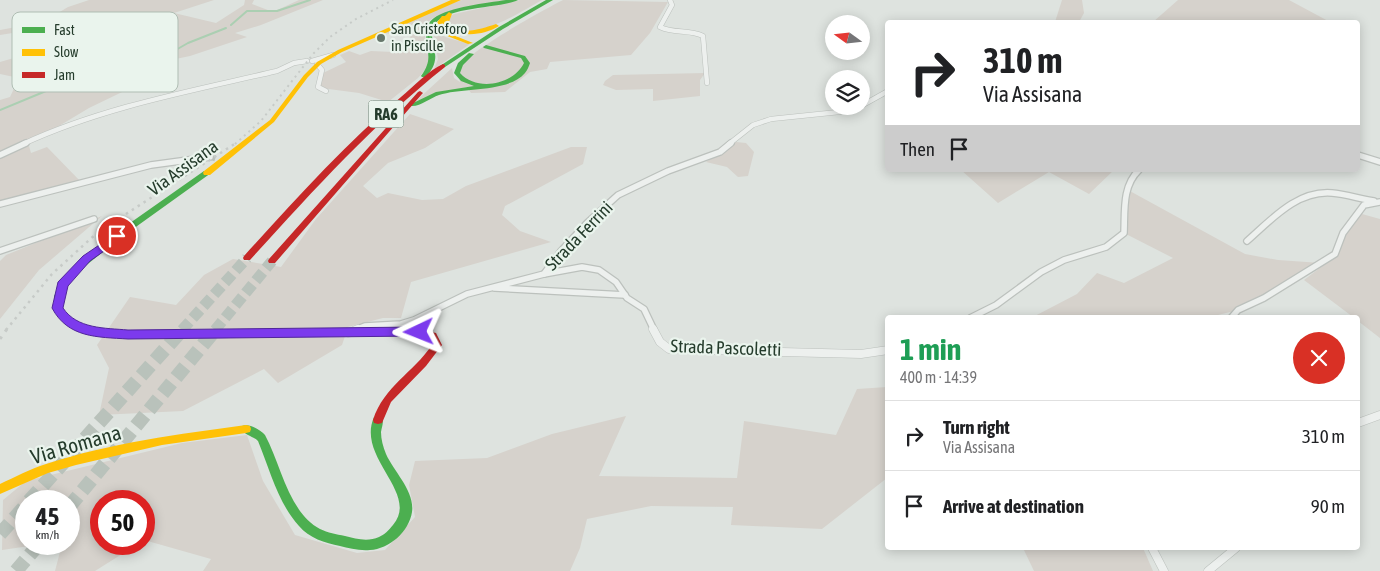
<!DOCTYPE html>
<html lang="en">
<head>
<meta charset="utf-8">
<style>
	body { margin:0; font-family:"Asap Condensed",sans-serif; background:#f6f6f6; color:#202124; height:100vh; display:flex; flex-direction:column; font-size:19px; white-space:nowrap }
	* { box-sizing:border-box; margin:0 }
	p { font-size:16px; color:#757577 }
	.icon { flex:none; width:28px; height:28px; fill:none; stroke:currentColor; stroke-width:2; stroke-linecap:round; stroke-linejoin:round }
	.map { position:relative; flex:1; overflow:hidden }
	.side { position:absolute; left:885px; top:315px; width:475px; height:235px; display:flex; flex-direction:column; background:#fff; border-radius:5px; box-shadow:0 2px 12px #0003 }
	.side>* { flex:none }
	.banner { position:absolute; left:885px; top:20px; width:475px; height:152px; border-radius:5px; box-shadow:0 2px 12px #0003; background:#fff; color:#202124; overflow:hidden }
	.needle { width:32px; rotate:285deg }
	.controls { position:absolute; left:825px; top:15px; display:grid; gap:10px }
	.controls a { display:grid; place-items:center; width:45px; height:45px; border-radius:50%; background:#fff; box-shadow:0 2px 12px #0003; font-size:25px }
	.speed { position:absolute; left:15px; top:490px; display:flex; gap:10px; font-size:25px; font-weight:700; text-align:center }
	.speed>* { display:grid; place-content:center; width:65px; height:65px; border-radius:50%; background:#fff; box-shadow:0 2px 12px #0003; line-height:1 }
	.speed small { font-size:12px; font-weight:400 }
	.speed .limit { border:8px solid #d22; background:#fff; color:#111 }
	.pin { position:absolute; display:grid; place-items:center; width:42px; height:42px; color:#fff; margin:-21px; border:2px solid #fff; border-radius:50%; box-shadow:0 1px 5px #0007 }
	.me { position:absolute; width:55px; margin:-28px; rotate:268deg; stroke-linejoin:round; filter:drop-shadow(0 0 4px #0008) }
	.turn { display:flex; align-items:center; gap:18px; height:105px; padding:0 15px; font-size:22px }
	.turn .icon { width:65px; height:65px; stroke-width:2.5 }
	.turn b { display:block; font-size:35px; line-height:42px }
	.then { display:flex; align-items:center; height:48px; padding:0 15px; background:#0003; gap:10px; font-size:19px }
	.round { display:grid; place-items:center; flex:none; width:52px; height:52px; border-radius:26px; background:#f6f6f6 }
	.headline { display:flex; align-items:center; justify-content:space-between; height:85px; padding:0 15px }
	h1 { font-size:30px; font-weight:700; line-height:38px; color:#1e9e55 }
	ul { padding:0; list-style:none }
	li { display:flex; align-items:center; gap:15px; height:70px; padding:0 15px; border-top:1px solid #e0e0e0 }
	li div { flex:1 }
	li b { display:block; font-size:19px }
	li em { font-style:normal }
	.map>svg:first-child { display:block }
</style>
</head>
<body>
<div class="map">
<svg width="1380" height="571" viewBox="0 0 1380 571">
	<rect width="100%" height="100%" fill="#dee3df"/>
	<g fill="#d6d2cc">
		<path d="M89,0H214L174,13L216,23L244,5L245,0H254L252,4L273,12L299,0H323L261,25L235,33L247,37L190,56L142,66L145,81L89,108L49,132L28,142L31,153L47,147L82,183L0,204V100L10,97L19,78L0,74V62L45,49L115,38L127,28C101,22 74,27 49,34L50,27L0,35V30L43,22L68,7Z"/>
		<path d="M462,0H510L438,15L430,20L424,31L430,64L418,78L388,102L359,93L321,88L320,83L323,73L346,62L340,55L349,51L360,55L371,51L393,52L412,42L409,34L401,32L396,35L385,33L429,12Z"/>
		<path d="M520,0H542C518,13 475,43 447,26L449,17L454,14Z"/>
		<path d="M563,0L668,2L650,33L631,55L550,62L547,69L530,72L505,92L471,93L467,87L416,101L452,68L454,78L460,82C459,77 458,72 460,67C467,52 545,9 563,0Z"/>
		<path d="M1062,0H1082L1084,13L1079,22H1055Z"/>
		<path d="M1178,0H1289L1330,22H1218L1208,20L1205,22H1153Z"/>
		<path d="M432,26L437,33L448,38L470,44L434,69L438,59Z"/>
		<path d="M705,73L700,80V96L653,101V89L616,90L603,85L605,81L613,75Z"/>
		<path d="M410,114L454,129L425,148L388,163L363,186L377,198L388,193L422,200L443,199L466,186L571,147H587L583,164L505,206L502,215L520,231L551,242L411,282L401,318H383L348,327L342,345L278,383L264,369L183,411L99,415L109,368L97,345L130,297L176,305L204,275L233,259L281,267L316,219Z"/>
		<path d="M736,142L746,143L754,152L748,176L738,177L727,167L706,162Z"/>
		<path d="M961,170H1114L1089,194L1049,172L998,203Z"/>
		<path d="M1128,190L1245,254L1278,260L1321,263L1238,310L1210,317L1031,318L1077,294L1097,273L1124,283L1173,258L1124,233Z"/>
		<path d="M1362,214L1380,219V338L1358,321V318L1353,317L1304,280L1337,255L1346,234Z"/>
		<path d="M102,216L39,270L0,319V261L6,255Z"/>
		<path d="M887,387V478L822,529L731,525L733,507L651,506L587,519L580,548L570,571H203L211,559L144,540V501H101V544H138L95,571H55L62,544H69V501H26V544H43L2,550L3,500L26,481L182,443L247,435L263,481L295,535L357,553L385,550L415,517L409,485L415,461L487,458L552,434L626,416L599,476L737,478L744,421L836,435L857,389Z"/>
		<path d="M1023,548H1143L1153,571H1034Z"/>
	</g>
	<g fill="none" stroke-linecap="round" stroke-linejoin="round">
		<g stroke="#abcfb2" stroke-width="2">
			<path d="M231,25L247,11H277L310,0"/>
			<path d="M0,110L46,91L89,83L130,66L167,55L188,43L226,28"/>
		</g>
		<path stroke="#b9c2bb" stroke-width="5.5" stroke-dasharray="5.5 3" stroke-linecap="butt" d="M210,157L216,159"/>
		<g stroke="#b9c2bb" stroke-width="11" stroke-dasharray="11 5" stroke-linecap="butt">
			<path d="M182,330L247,258"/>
			<path d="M215,330L272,261"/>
		</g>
		<g stroke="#b9c2bb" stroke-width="14" stroke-dasharray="14 7" stroke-linecap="butt">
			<path d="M29,501L183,329"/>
			<path d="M69,507L216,329"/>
			<path d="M0,534L26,505"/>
			<path d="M16,571L39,544"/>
		</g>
		<g stroke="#bcc1bd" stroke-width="5.5">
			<g id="street-far2">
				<path d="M670,0L672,5L660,27C674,34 689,29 703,36L707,83"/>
				<path d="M312,61L333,55"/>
				<path d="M317,64L322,70L318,87L326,91"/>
				<path d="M861,106L888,91"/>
				<path d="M23,144C103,107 191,91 277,71L294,63L307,61"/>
				<path d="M729,144L753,125L771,119L839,112L859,106"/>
			</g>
		</g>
		<g stroke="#bcc1bd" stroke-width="8">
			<g id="street-far1">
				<path d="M0,155L26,143"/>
				<path d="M1358,155L1380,162"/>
				<path d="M0,204L151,165L210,157"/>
				<path d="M1247,241C1271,220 1297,190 1332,193C1346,194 1360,199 1374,201"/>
				<path d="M0,251L94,219"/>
				<path d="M544,274L582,267L599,270L616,282L627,298L644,309L654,330"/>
				<path d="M495,288L625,295"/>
				<path d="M970,318L996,305L1041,272L1064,260L1106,247L1124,233C1125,211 1122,186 1139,170"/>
				<path d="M1231,318L1238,310L1264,298L1335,254L1343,233L1364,205L1380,202"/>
				<path d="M355,330L365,326L401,324L414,320L467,294L544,274L561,251L587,223L618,195L668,171L720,152L731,143"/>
			</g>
		</g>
		<g stroke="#bcc1bd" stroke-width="9">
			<g id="street">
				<path d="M653,329L660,342L669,349L861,354L888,350"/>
				<path d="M349,333L358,329"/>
				<path d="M1358,423L1380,415"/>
				<path d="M1152,548L1164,571"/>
				<path d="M1208,571L1236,548"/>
			</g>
		</g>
		<use href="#street-far2" stroke="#edf0ee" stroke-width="4.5"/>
		<use href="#street-far1" stroke="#edf0ee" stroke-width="5.5"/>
		<use href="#street" stroke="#edf0ee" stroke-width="8"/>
		<g fill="#4caf50" fill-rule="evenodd">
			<path d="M506,0H518C500,9 443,6 434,26C428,37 437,49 435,60C434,67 430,72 426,77H422L421,76C433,59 427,54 426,35C426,29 428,22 434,18C449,7 487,3 506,0Z"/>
			<path d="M546,0H553L503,29L445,67L440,66L499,27Z"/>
			<path d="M486,45L525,56L530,63C529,66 527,71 525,73C508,93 462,87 439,95C430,98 420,107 411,106V104L436,92L474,86L461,81L454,73L458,63L469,53L474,54L463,65L460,73C477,92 513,85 524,63L521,58L484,48L483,47Z"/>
			<path d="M204,171H207L211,173L119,239L84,267L70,282L63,296V309C66,313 70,318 74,321C89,331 111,330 128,331L283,330L286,331L288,333L286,335L128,339L105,336L90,334L72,328L66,324L54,310V296L64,278L78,263L113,235Z"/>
			<path d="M378,416L382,417C384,422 382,426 381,432C381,439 383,447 386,454C394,472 415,491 412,512C409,532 389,549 370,550C359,551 349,548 340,546C325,543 309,538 299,526C278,503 270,470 258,441C253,436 244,435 241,429L242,426C249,423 261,430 265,435C281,464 288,512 320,529C328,533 336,534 345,536C356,539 368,542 379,537C384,535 389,530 393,525C420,493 356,458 374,417Z"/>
		</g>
		<g fill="#ffc107" fill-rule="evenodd">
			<path d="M451,0H461L342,52L321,64L308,77L274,122L210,175H204L203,173L204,171L270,120L304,75L317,62L338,50Z"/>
			<path d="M449,12L452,14L448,24C463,36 480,29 496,24L499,26C483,36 458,38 443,25V23L441,25L443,31L473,43L468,44L437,32L435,25L442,16H445Z"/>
			<path d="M246,425L250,426L251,429L250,432L246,433L162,445L76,465L48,473L0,494V484C15,477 30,469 46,464C111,443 179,434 246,425Z"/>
		</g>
		<g fill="#c62828" fill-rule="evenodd">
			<path d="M443,64L445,65V67C373,124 312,192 250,260H244L243,258L244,256C294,201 344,145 401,97C413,87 429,70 443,64Z"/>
			<path d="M420,91L423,93L422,94L275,263H269L268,261L269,259L418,92Z"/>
			<path d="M419,329L436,333L442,345L426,366L391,402L382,423L378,424L374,423L373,420C384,386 413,373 432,345L429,338L419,335L283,336L280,335L278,333L280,331L283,330Z"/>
		</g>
		<path stroke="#c7cbc8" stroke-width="2" stroke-dasharray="2 4" stroke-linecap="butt" d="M235,144L261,121L313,54L330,37L356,19L393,0"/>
		<path stroke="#c7cbc8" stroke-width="2.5" stroke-dasharray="2.5 4.5" stroke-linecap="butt" d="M6,330L52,274L98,232L236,143"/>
		<path stroke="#c7cbc8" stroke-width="3" stroke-dasharray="3 6" stroke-linecap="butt" d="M0,339L7,329"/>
	</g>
	<path fill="#7c3aed" stroke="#51269a" d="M117,233L123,236L121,239L90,261L68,286L63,308C77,329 105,328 128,330L419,327L425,332L419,336L128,339C97,337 68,338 52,308L58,282L83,256Z"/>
	<circle fill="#66766b" stroke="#eaf4ed" stroke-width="2" cx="381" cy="38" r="5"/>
	<g text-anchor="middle" stroke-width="4.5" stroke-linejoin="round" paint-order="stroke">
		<g font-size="15" fill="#253c2c" stroke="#eaf4ed" text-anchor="start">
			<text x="391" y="34">San Cristoforo<tspan x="391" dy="17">in Piscille</tspan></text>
		</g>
		<rect fill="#eaf4ed" stroke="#607366" stroke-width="1" x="368.5" y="100.5" width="35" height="27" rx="4"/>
		<g font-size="16" font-weight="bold" fill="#253c2c">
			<text x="386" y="120">RA6</text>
		</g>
		<g font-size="18" fill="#253c2c" stroke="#eaf4ed">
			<text transform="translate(183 168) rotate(-36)" y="6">Via Assisana</text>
			<text transform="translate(579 236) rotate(-46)" y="6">Strada Ferrini</text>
			<text transform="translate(726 348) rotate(2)" y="6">Strada Pascoletti</text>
		</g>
		<g font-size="21" fill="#253c2c" stroke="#eaf4ed">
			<text transform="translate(76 445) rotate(-16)" y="7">Via Romana</text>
		</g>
	</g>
	<rect x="12" y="12" width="166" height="80" rx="8" fill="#eaf4ed" stroke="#afbdb3" stroke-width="1"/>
	<rect x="22" y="27" width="23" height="6" fill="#4caf50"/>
	<rect x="22" y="49" width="23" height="7" fill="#ffc107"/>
	<rect x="22" y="72" width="23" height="6" fill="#c62828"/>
	<g font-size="14" fill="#253c2c">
		<text x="54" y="35">Fast</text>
		<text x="54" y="57">Slow</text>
		<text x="54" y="80">Jam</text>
	</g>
</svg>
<div class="controls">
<a><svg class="needle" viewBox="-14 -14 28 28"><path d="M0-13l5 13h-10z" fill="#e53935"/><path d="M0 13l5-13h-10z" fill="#757577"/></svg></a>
<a><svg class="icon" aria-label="layers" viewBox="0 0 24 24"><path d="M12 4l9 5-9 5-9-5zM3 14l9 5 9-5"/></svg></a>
</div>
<div class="speed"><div>45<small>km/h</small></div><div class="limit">50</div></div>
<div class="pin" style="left:117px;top:236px;background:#d93025"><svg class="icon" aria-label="arrive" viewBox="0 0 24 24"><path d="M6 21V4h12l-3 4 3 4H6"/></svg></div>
<svg class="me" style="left:419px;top:332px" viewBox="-20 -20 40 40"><path d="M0-17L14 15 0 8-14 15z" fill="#7c3aed" stroke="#fff" stroke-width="4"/></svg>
<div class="banner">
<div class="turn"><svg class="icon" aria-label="right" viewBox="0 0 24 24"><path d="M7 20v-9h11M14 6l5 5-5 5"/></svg><div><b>310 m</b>Via Assisana</div></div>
<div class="then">Then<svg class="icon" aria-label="arrive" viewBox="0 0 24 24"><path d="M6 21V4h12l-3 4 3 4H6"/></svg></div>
</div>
<section class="side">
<div class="headline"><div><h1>1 min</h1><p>400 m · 14:39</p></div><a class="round" style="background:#d93025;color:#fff"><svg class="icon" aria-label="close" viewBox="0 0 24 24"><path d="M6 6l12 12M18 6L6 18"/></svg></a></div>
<ul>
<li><svg class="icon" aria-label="right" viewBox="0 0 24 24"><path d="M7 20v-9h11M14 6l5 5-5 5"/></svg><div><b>Turn right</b><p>Via Assisana</p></div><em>310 m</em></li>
<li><svg class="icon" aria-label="arrive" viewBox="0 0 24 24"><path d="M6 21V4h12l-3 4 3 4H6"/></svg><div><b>Arrive at destination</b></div><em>90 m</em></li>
</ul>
</section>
</div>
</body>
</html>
